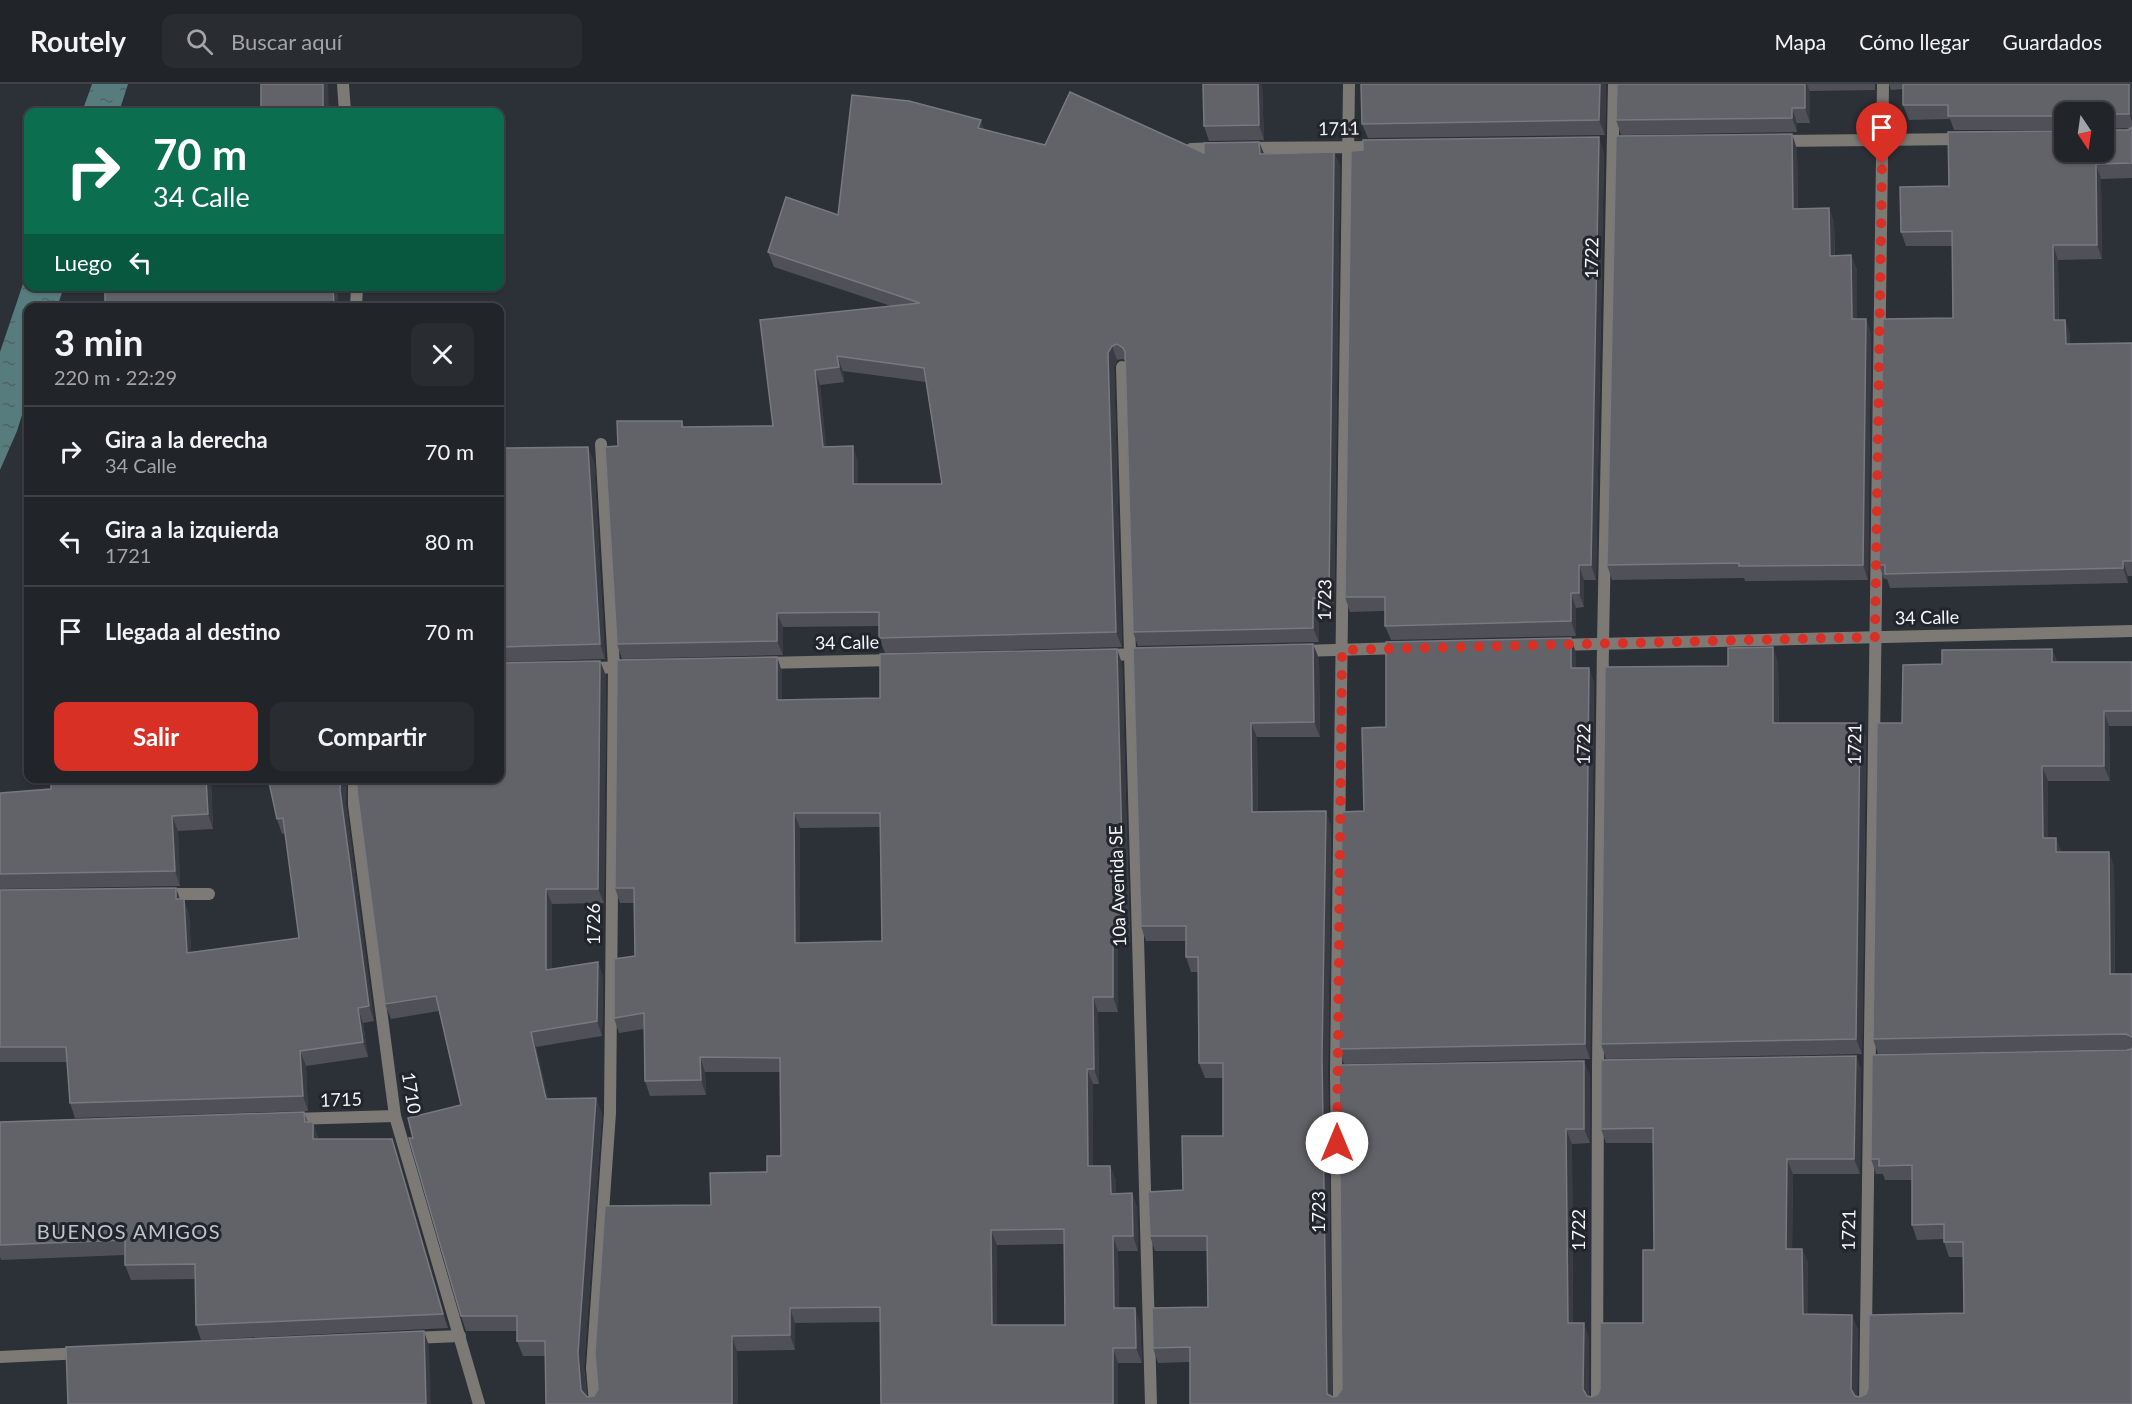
<!DOCTYPE html>
<html lang="es">
<head>
<meta charset="utf-8">
<style>
	body { margin:0; font-family:Lato,sans-serif; background:#292c31; color:#f1f3f6; height:100vh; display:flex; flex-direction:column; font-size:22px; white-space:nowrap }
	* { box-sizing:border-box; margin:0 }
	p { font-size:20px; color:#a2a4a8 }
	.icon { flex:none; width:33px; height:33px; fill:none; stroke:currentColor; stroke-width:2; stroke-linecap:round; stroke-linejoin:round }
	.map { position:relative; flex:1; overflow:hidden }
	.side { position:absolute; left:24px; top:219px; width:480px; height:480px; display:flex; flex-direction:column; background:#212429; border-radius:12px; box-shadow:0 2px 4px #0004,0 0 0 2px #3e4146 }
	.side>* { flex:none }
	.guide { position:absolute; left:24px; top:24px; width:480px; height:183px; border-radius:12px; box-shadow:0 2px 4px #0004,0 0 0 2px #3e4146; background:#0b6e4f; color:#fff; overflow:hidden }
	.needle { width:39px; rotate:167deg }
	.fabs { position:absolute; left:2054px; top:18px; display:grid; gap:12px }
	.fabs a { display:grid; place-items:center; width:60px; height:60px; border-radius:12px; background:#212429; box-shadow:0 2px 4px #0004,0 0 0 2px #3e4146; font-size:30px }
	.pin { position:absolute; display:grid; place-items:center; width:51px; height:51px; color:#fff; margin:-62px -26px; border-radius:50% 50% 50% 0; rotate:-45deg; box-shadow:0 0 6px #0007 }
	.pin .icon { rotate:45deg }
	.me { position:absolute; width:66px; margin:-33px; rotate:0deg; stroke-linejoin:round; filter:drop-shadow(0 0 4px #0008) }
	.turn { display:flex; align-items:center; gap:21px; height:126px; padding:0 30px; font-size:27px }
	.turn .icon { width:78px; height:78px; stroke-width:2.5 }
	.turn b { display:block; font-size:42px; line-height:51px }
	.then { display:flex; align-items:center; height:57px; padding:0 30px; background:#0003; gap:12px; font-size:22px }
	.round { display:grid; place-items:center; flex:none; width:63px; height:63px; border-radius:12px; background:#292c31 }
	.head { display:flex; align-items:center; justify-content:space-between; height:102px; padding:0 30px }
	h1 { font-size:36px; font-weight:700; line-height:45px }
	.button { display:flex; gap:12px; margin-top:auto; padding:12px 30px }
	.button a { flex:1; height:69px; border-radius:12px; background:#d93025; color:#fff; font-size:24px; font-weight:700; line-height:69px; text-align:center }
	.button a+a { background:#292c31; color:#f1f3f6 }
	ul { padding:0; list-style:none }
	li { display:flex; align-items:center; gap:18px; height:90px; padding:0 30px; border-top:2px solid #3e4146 }
	li div { flex:1 }
	li b { display:block; font-size:22px }
	li em { font-style:normal }
	header { display:flex; align-items:center; gap:36px; box-sizing:border-box; height:84px; padding:0 30px; background:#212429; border-bottom:2px solid #3e4146 }
	header strong { font-size:28px }
	nav { display:flex; gap:33px; margin-inline-start:auto; font-size:21px }
	.search { width:420px; height:54px; background:#292c31; display:flex; align-items:center; gap:15px; box-sizing:border-box; padding:0 21px; border-radius:12px; color:#a2a4a8; font-size:22px }
	.map>svg:first-child { display:block }
</style>
</head>
<body>
<header>
<strong>Routely</strong>
<div class="search"><svg class="icon" aria-label="search" viewBox="0 0 24 24"><circle cx="10" cy="10" r="6"/><path d="M15 15l6 6"/></svg>Buscar aquí</div>
<nav><a>Mapa</a><a>Cómo llegar</a><a>Guardados</a></nav>
</header>
<div class="map">
<svg width="2132" height="1320" viewBox="0 0 2132 1320">
	<defs>
		<pattern id="water-ripples" width="26" height="14" patternUnits="userSpaceOnUse" patternTransform="scale(1.5)"><rect width="26" height="14" fill="#577c7d"/><path d="M2 4q2-2 4 0t4 0M15 11q2-2 4 0t4 0" fill="none" stroke="#506364"/></pattern>
	</defs>
	<rect width="100%" height="100%" fill="#2c3037"/>
	<g fill="url(#water-ripples)">
		<path d="M92,0H128L119,28H82Z"/>
		<path d="M28,185V202L64,203L57,223L28,224V312L17,347L0,386V268Z"/>
	</g>
	<g fill="none" stroke-linecap="round" stroke-linejoin="round">
		<g stroke="#7d7a76" stroke-width="12">
			<path d="M343,0L345,28"/>
			<path d="M1780,57L1964,55"/>
			<path d="M1246,64L1379,63"/>
			<path d="M1191,65L1220,64"/>
			<path d="M356,224L357,202"/>
			<path d="M1122,283L1151,1320"/>
			<path d="M1556,561L2132,547"/>
			<path d="M1301,567L1401,564"/>
			<path d="M1104,571L1149,570"/>
			<path d="M765,579L894,576"/>
			<path d="M588,584L633,583"/>
			<path d="M354,694V721L395,1032L479,1320"/>
			<path d="M162,810H209"/>
			<path d="M292,1035L395,1032"/>
			<path d="M412,1254L460,1252"/>
			<path d="M0,1273L83,1269"/>
			<path d="M595,1320L592,1284L610,1029L614,583L601,360"/>
			<path d="M1339,1320L1336,988L1349,0"/>
			<path d="M1597,1320L1598,983L1603,559L1614,0"/>
			<path d="M1865,1320L1883,0"/>
		</g>
	</g>
	<g fill="#505058" fill-rule="evenodd">
		<path d="M1262,0L1264,56L1209,57L1204,42Z"/>
		<path d="M1361,0H1606L1605,51L1368,54L1362,40Z"/>
		<path d="M1617,0H1875V6L1810,7V39H1797V48L1621,51L1616,36Z"/>
		<path d="M1889,0H2132V94L2101,95L2102,175L2058,176L2059,236H2065L2070,251V260L2132,259V492H2128V499L1890,504L1887,495H1884L1879,481L1953,234L1952,162H1906L1901,148L1949,102L2060,46H1954L1950,35L1909,36L1903,21V5L1891,6ZM2064,28H2103V45L2129,44L2064,68Z"/>
		<path d="M984,46L1045,61L1204,69L1259,58L1264,70L1334,68L1340,82L1334,528H1318L1319,558L1138,562L1133,548L1125,276L1122,275L1117,276L1114,283L1122,563L885,569L879,554V542L783,543V571L622,575L617,560L618,362L682,337L684,343L773,342L760,236L891,222L774,183L768,168L838,131ZM843,287L926,298L942,400H858V377L826,363L820,301L844,298Z"/>
		<path d="M1797,65L1798,125L1829,124L1834,139L1835,172L1851,171L1857,186V235H1866L1871,250L1868,496L1745,497L1744,494L1612,496L1607,481Z"/>
		<path d="M1604,68L1596,496H1584V523L1576,524V552L1391,556L1385,542V527L1350,528L1345,513Z"/>
		<path d="M500,364L594,377L605,575L500,578Z"/>
		<path d="M1313,560L1319,575L1320,653H1257L1258,728L1331,742L1328,988L1332,1313H1333L1337,1312L1590,991V1059L1572,1060L1573,1239L1589,1254V1312L1592,1313L1598,1310L1643,1239L1654,1166V1059H1606L1601,1045L1856,972L1861,986L1860,1090H1793L1792,1165H1802L1808,1179V1231L1858,1245L1857,1312L1860,1313L1866,1310L1964,1229L1963,1173H1949L1944,1158V1155L1917,1156L1912,1141V1096H1885L1883,1090H1876L1871,1075L2131,965L1878,970L1873,955L1902,639L1942,580L2052,565L2057,578H2132V642H2109L2110,697H2048V754H2056L2061,768L2114,782L2115,890H2132V1320H1190V1278L1158,1279L1153,1264L1208,1223L1207,1167H1155L1150,1152L1223,1052V994H1205L1199,979L1198,888H1191L1186,873V857H1146L1141,842L1133,564Z"/>
		<path d="M1576,569V584L1594,598L1590,975L1344,980L1339,965L1386,643Z"/>
		<path d="M777,573L782,588V616L880,614L1122,579L1130,858H1118V928H1098L1099,1000H1093V1082H1110L1116,1097V1110L1132,1109L1137,1124L1138,1167H1118L1119,1224L1140,1239L1142,1279H1118V1320H881L880,1238L795,1239V1266L737,1267L738,1320H546L545,1272H523L517,1257V1247H466L461,1232L413,1054L461,1021L439,927L391,935L385,920L600,577L606,592L604,819L552,820V885L598,878L603,893L602,952L536,963L548,1015L602,1029L584,1283L587,1313L594,1312L711,1121L767,1088L781,1072L780,988H705L706,1011L650,1012L645,997L644,945L619,949L614,934L635,872V819H620L615,804ZM880,743L882,857L800,859V744ZM1064,1160L1065,1241H997V1161Z"/>
		<path d="M1778,578L1779,639H1860L1866,654L1862,970L1606,975L1601,960L1728,582Z"/>
		<path d="M211,697L213,745L178,747L180,802L0,805V709Z"/>
		<path d="M346,721L374,937L363,939L368,973L306,982L308,1027L75,1034L70,1019L67,978H0V806L176,804L180,815L189,829L191,868L299,854L285,749L282,750L277,735Z"/>
		<path d="M304,1028L308,1038H313L318,1055H392L397,1069L448,1244L201,1256L196,1241L195,1195L131,1196L125,1181V1171L1,1176L0,1173V1038Z"/>
	</g>
	<g fill="#3a3c44">
		<path d="M323,0H328L329,28H323Z"/>
		<path d="M1258,0H1262L1264,56L1259,41Z"/>
		<path d="M1600,0H1606L1605,51L1599,36Z"/>
		<path d="M1805,0H1807L1810,7V39L1805,24Z"/>
		<path d="M2129,0H2132V37L2129,30Z"/>
		<path d="M1792,24L1797,39V48L1792,34Z"/>
		<path d="M981,36L986,50L978,44Z"/>
		<path d="M1792,50L1797,65L1798,140L1793,125Z"/>
		<path d="M1599,53L1604,68L1596,496L1591,481Z"/>
		<path d="M1259,58L1265,72L1260,70Z"/>
		<path d="M1334,68L1340,82L1334,528L1329,514Z"/>
		<path d="M2096,80L2101,95L2102,175L2097,161Z"/>
		<path d="M1829,124L1834,139L1835,187L1830,172Z"/>
		<path d="M2053,161L2058,176L2059,251L2054,236Z"/>
		<path d="M1851,171L1857,186V250L1852,235Z"/>
		<path d="M333,202H338V224H334Z"/>
		<path d="M1866,235L1871,250L1868,496L1863,481Z"/>
		<path d="M2065,236L2070,251L2071,274L2066,260Z"/>
		<path d="M1112,262L1117,276L1114,283L1122,563L1116,548L1108,269Z"/>
		<path d="M837,272L843,287L844,298L839,283Z"/>
		<path d="M815,286L820,301L828,377L823,363Z"/>
		<path d="M853,362L858,377V415L853,400Z"/>
		<path d="M588,363L594,377L605,575L600,560Z"/>
		<path d="M2123,477L2128,492V499L2123,484Z"/>
		<path d="M1579,481L1584,496V523L1579,509Z"/>
		<path d="M1571,509L1576,524V552L1571,537Z"/>
		<path d="M1313,514L1318,528L1319,558L1313,544Z"/>
		<path d="M777,529L783,543V571L777,557Z"/>
		<path d="M1571,554L1576,569V598L1571,584Z"/>
		<path d="M1313,560L1319,575L1320,653L1314,638Z"/>
		<path d="M1773,563L1778,578L1779,654L1773,639Z"/>
		<path d="M1117,565L1122,579L1130,858L1124,843Z"/>
		<path d="M2052,565L2057,580L2052,578Z"/>
		<path d="M777,573L782,588V630L777,616Z"/>
		<path d="M600,577L606,592L604,819L598,805Z"/>
		<path d="M1589,584L1594,598L1590,975L1585,960Z"/>
		<path d="M2104,627L2109,642L2110,697L2104,682Z"/>
		<path d="M1251,639L1257,653L1258,743L1252,728Z"/>
		<path d="M1860,639L1866,654L1862,970L1856,955Z"/>
		<path d="M2042,682L2048,697V769L2043,754Z"/>
		<path d="M206,694H210L211,697L213,745L208,730Z"/>
		<path d="M341,694H347L346,721L374,937L369,922L340,706Z"/>
		<path d="M1326,727L1331,742L1328,988L1332,1320L1327,1310L1322,973Z"/>
		<path d="M794,729L800,744V874L795,859Z"/>
		<path d="M172,732L178,747L180,802L175,787Z"/>
		<path d="M2056,754L2062,769L2056,768Z"/>
		<path d="M2109,768L2114,782L2115,905L2110,890Z"/>
		<path d="M176,804L181,819L176,815Z"/>
		<path d="M546,805L552,820V901L546,886Z"/>
		<path d="M184,815L189,829L192,883L187,869Z"/>
		<path d="M1113,843L1118,858V928L1113,913Z"/>
		<path d="M598,878L603,893L602,952L597,937Z"/>
		<path d="M1093,913L1098,928L1099,1000L1094,985Z"/>
		<path d="M358,924L363,939L368,973L363,958Z"/>
		<path d="M531,948L536,963L552,1029L546,1015Z"/>
		<path d="M300,967L306,982L308,1027L303,1012Z"/>
		<path d="M1856,972L1861,986L1860,1090L1854,1075Z"/>
		<path d="M700,973L705,988L706,1011L701,996Z"/>
		<path d="M1584,977L1590,991V1059L1584,1045Z"/>
		<path d="M1087,985L1093,1000V1097L1088,1082Z"/>
		<path d="M596,1014L602,1029L584,1283L587,1320L581,1306L578,1269Z"/>
		<path d="M313,1038L318,1053V1070L313,1055Z"/>
		<path d="M1566,1045L1572,1060L1573,1254L1568,1239Z"/>
		<path d="M392,1055L397,1069L448,1244L443,1230Z"/>
		<path d="M1787,1075L1793,1090L1792,1180L1786,1165Z"/>
		<path d="M1110,1082L1116,1097V1125L1111,1110Z"/>
		<path d="M1132,1109L1137,1124L1138,1167L1133,1152Z"/>
		<path d="M991,1146L997,1161V1256L992,1241Z"/>
		<path d="M1113,1152L1118,1167L1119,1239L1114,1224Z"/>
		<path d="M1802,1165L1808,1179V1245L1803,1230Z"/>
		<path d="M790,1224L795,1239V1266L790,1251Z"/>
		<path d="M1135,1224L1140,1239L1142,1279L1136,1264Z"/>
		<path d="M1852,1231L1858,1245L1857,1320L1851,1305Z"/>
		<path d="M1584,1239L1589,1254V1320L1583,1305Z"/>
		<path d="M424,1247L429,1262L431,1320H426Z"/>
		<path d="M732,1252L737,1267L738,1320H732Z"/>
		<path d="M1113,1264L1118,1279V1320H1113Z"/>
	</g>
	<g fill="#626269" stroke="#787980" stroke-width="1.5" fill-rule="evenodd">
		<rect x="261" y="0" width="62" height="28"/>
		<path d="M1203,0H1258L1259,41L1204,42Z"/>
		<path d="M1361,0H1600L1599,36L1362,40Z"/>
		<path d="M1617,0H1805V24H1792V34L1616,36Z"/>
		<path d="M1903,0H2129V30H2103V28H2064V32H1948V21H1903Z"/>
		<path d="M1070,8L1204,69V59L1259,58L1260,70L1334,68L1329,514H1313V544L1133,548L1125,268L1123,264L1117,260L1112,262L1108,269L1116,548L879,554V528L777,529V557L617,560L605,363L618,362L617,337H682V343L773,342L760,236L920,219L768,168L786,113L838,131L852,11L909,17L981,36L978,44L1045,61ZM837,272L924,284L942,400H853V362L823,363L815,286L839,283Z"/>
		<path d="M2064,43V68H2103V46H2128L2132,43V79L2096,80L2097,161H2053L2054,236H2065L2066,260L2132,259V477H2123V484L1885,490V481H1879L1883,235L1953,234L1952,147L1901,148L1900,103L1949,102L1948,48L2059,47Z"/>
		<path d="M1792,50L1793,125L1829,124L1830,172L1851,171L1852,235H1866L1863,481L1739,482V479L1607,481L1616,52Z"/>
		<path d="M1599,53L1591,481H1579V509H1571V537L1385,542V513H1345L1351,67L1363,66V56Z"/>
		<path d="M147,202H333L334,224H105V205L147,204Z"/>
		<path d="M588,363L600,560L500,563V364Z"/>
		<path d="M1571,554V584H1589L1585,960L1339,965L1342,728L1364,727L1362,644L1386,643V558Z"/>
		<path d="M1313,560L1314,638L1251,639L1252,728L1326,727L1322,973L1327,1310L1333,1313L1337,1312L1342,1305L1339,981L1584,977V1045H1566L1568,1239H1584L1583,1305L1587,1312L1592,1313L1598,1310L1600,1305V1239H1643V1166H1654L1653,1044L1601,1045V976L1856,972L1854,1075H1787L1786,1165H1802L1803,1230L1852,1231L1851,1305L1855,1312L1860,1313L1866,1310L1868,1305L1869,1231L1964,1229L1963,1158H1944V1140L1912,1141V1081L1879,1082V1075H1871L1872,971L2127,966L2131,965L2132,964V1320H1190V1263L1153,1264L1152,1224L1208,1223L1207,1152H1150L1148,1108L1183,1106L1182,1052H1223V979H1199L1198,873H1186V842H1141L1133,564Z"/>
		<path d="M1773,563V639H1860L1856,955L1601,960L1605,583L1728,582V564Z"/>
		<path d="M1117,565L1124,843H1113V913H1093L1094,985H1087L1088,1082H1110L1111,1110L1132,1109L1133,1152H1113L1114,1224H1135L1136,1264H1113V1320H881L880,1223L790,1224V1251L732,1252V1320H546L545,1257H517V1232H461L409,1054H413L408,1034L461,1021L436,912L385,920L357,706V694H500V579L600,577L598,805H546V886L598,878L597,937L531,948L546,1015L596,1014L578,1269L581,1306L587,1313L594,1312L598,1305L595,1269L605,1122L711,1121L710,1089L767,1088V1072H781L780,974L700,973L701,996L645,997L644,929L614,934V875L635,872L634,804H615L617,576L777,573V616L880,614V570ZM794,729H880L882,857L795,859ZM1064,1145L1065,1241H992L991,1146Z"/>
		<path d="M2052,565V578H2132V627H2104V682H2042L2043,754H2056V768H2109L2110,890H2132V953L2126,950L1873,955L1877,639H1902L1903,581L1942,580V566Z"/>
		<path d="M51,694H206L208,730L172,732L175,787L0,790V709L51,705Z"/>
		<path d="M268,694H341L340,706L369,922L358,924L363,958L300,967L303,1012L70,1019L66,963H0V806L176,804V815H184L187,869L299,854L283,734L277,735Z"/>
		<path d="M304,1028L305,1038H313V1055H392L443,1230L196,1241L195,1180L125,1181V1156L0,1161V1038Z"/>
		<path d="M424,1247L426,1320H68L66,1263Z"/>
	</g>
	<g fill="none" stroke-linecap="round" stroke-linejoin="round">
		<path stroke="#d93025" stroke-width="10" stroke-dasharray="0 18" d="M1337,1059L1342,566L1875,553L1882,80"/>
	</g>
	<g text-anchor="middle" stroke-width="6" stroke-linejoin="round" paint-order="stroke">
		<g font-size="18" fill="#f2f5f9" stroke="#22262c">
			<text transform="translate(1339 45) rotate(-1)" y="6">1711</text>
			<text transform="translate(1592 174) rotate(-89)" y="6">1722</text>
			<text transform="translate(1325 516) rotate(-89)" y="6">1723</text>
			<text transform="translate(1927 534) rotate(-1)" y="6">34 Calle</text>
			<text transform="translate(847 559) rotate(-1)" y="6">34 Calle</text>
			<text transform="translate(1584 660) rotate(-89)" y="6">1722</text>
			<text transform="translate(1855 660) rotate(-89)" y="6">1721</text>
			<text transform="translate(1118 802) rotate(-92)" y="6">10a Avenida SE</text>
			<text transform="translate(594 840) rotate(-90)" y="6">1726</text>
			<text transform="translate(411 1009) rotate(81)" y="6">1710</text>
			<text transform="translate(341 1016) rotate(-2)" y="6">1715</text>
			<text transform="translate(1319 1128) rotate(-90)" y="6">1723</text>
			<text transform="translate(1579 1146) rotate(-90)" y="6">1722</text>
			<text transform="translate(1849 1146) rotate(-89)" y="6">1721</text>
		</g>
		<g font-size="20" letter-spacing="1.5" fill="#bfc3cc" stroke="#22262c">
			<text x="129" y="1155">BUENOS AMIGOS</text>
		</g>
	</g>
</svg>
<div class="fabs">
<a><svg class="needle" viewBox="-14 -14 28 28"><path d="M0-13l5 13h-10z" fill="#e53935"/><path d="M0 13l5-13h-10z" fill="#a2a4a8"/></svg></a>
</div>
<div class="pin" style="left:1882px;top:80px;background:#d93025"><svg class="icon" aria-label="arrive" viewBox="0 0 24 24"><path d="M6 21V4h12l-3 4 3 4H6"/></svg></div>
<svg class="me" style="left:1337px;top:1059px" viewBox="-20 -20 40 40"><circle r="19" fill="#fff"/><path d="M0-13L10 11 0 6-10 11z" fill="#d93025"/></svg>
<div class="guide">
<div class="turn"><svg class="icon" aria-label="right" viewBox="0 0 24 24"><path d="M7 20v-9h11M14 6l5 5-5 5"/></svg><div><b>70 m</b>34 Calle</div></div>
<div class="then">Luego<svg class="icon" aria-label="left" viewBox="0 0 24 24"><path d="M17 20v-9H6M10 6l-5 5 5 5"/></svg></div>
</div>
<section class="side">
<div class="head"><div><h1>3 min</h1><p>220 m · 22:29</p></div><a class="round"><svg class="icon" aria-label="close" viewBox="0 0 24 24"><path d="M6 6l12 12M18 6L6 18"/></svg></a></div>
<ul>
<li><svg class="icon" aria-label="right" viewBox="0 0 24 24"><path d="M7 20v-9h11M14 6l5 5-5 5"/></svg><div><b>Gira a la derecha</b><p>34 Calle</p></div><em>70 m</em></li>
<li><svg class="icon" aria-label="left" viewBox="0 0 24 24"><path d="M17 20v-9H6M10 6l-5 5 5 5"/></svg><div><b>Gira a la izquierda</b><p>1721</p></div><em>80 m</em></li>
<li><svg class="icon" aria-label="arrive" viewBox="0 0 24 24"><path d="M6 21V4h12l-3 4 3 4H6"/></svg><div><b>Llegada al destino</b></div><em>70 m</em></li>
</ul>
<div class="button"><a>Salir</a><a>Compartir</a></div>
</section>
</div>
</body>
</html>
